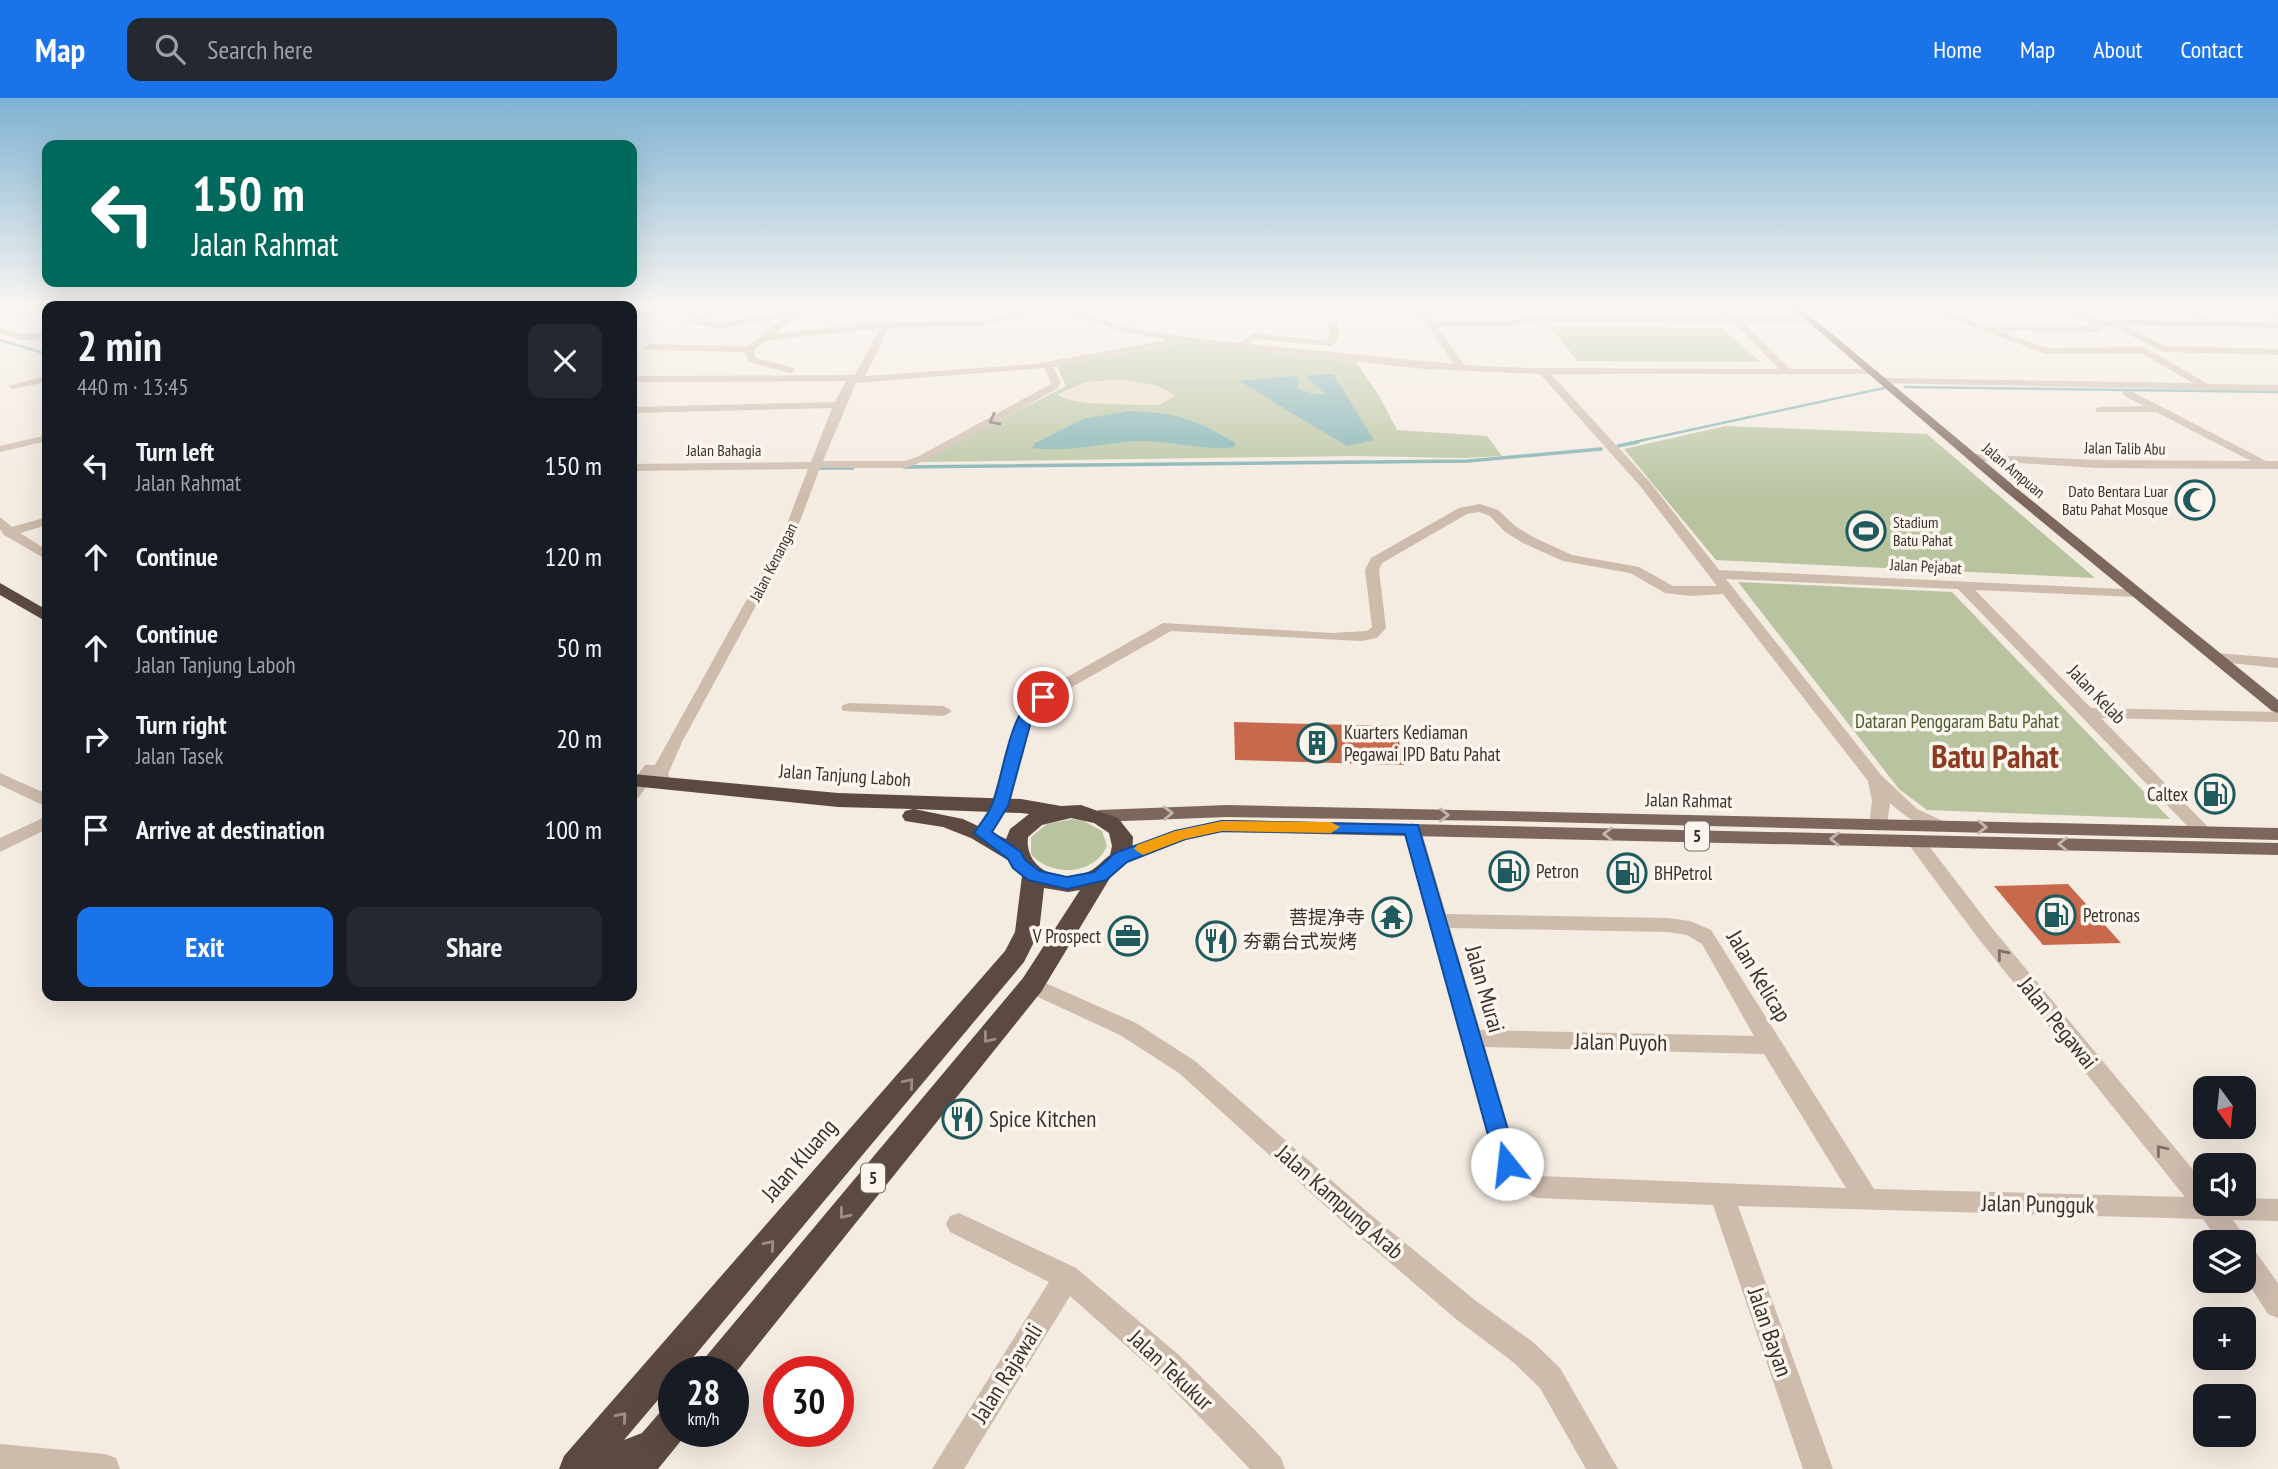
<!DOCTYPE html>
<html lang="en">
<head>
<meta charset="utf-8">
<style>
	body { margin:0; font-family:"PT Sans Narrow","Noto Sans SC",sans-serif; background:#242831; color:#f1f3f6; height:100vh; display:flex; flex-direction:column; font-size:26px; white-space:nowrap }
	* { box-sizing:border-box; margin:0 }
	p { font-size:23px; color:#9ea1a6 }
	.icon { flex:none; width:38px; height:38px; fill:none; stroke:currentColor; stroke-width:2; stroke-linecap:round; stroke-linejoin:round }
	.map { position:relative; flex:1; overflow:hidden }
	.drawer { position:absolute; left:42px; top:203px; width:595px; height:700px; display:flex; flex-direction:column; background:#171b24; border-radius:14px; box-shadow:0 7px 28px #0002 }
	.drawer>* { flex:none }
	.hud { position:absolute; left:42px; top:42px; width:595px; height:147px; border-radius:14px; box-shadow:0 7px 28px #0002; background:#00695c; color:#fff; overflow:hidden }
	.needle { width:46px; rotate:165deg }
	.fabs { position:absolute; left:2193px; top:978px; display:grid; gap:14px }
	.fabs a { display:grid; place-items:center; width:63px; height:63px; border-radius:14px; background:#171b24; box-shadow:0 7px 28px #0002; font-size:35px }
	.speed { position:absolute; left:658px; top:1258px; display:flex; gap:14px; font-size:35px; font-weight:700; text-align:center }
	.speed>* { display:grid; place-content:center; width:91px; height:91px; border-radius:50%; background:#171b24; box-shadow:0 7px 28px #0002; line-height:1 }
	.speed small { font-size:18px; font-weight:400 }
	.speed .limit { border:10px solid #d22; background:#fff; color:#111 }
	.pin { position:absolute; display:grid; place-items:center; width:60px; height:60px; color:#fff; margin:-30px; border:4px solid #fff; border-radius:50%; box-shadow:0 2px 7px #0007 }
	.me { position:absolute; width:77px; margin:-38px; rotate:344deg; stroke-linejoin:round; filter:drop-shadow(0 0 5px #0008) }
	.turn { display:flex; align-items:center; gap:24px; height:147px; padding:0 35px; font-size:32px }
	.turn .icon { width:91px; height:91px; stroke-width:2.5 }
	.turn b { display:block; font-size:49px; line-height:60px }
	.round { display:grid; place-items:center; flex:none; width:74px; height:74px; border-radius:14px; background:#242831 }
	.head { display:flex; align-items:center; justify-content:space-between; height:119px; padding:0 35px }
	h1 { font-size:42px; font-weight:700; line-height:52px }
	.primary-button { display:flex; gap:14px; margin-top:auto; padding:14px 35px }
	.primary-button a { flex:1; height:80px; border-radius:14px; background:#1a73e8; color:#fff; font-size:28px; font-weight:700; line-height:80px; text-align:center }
	.primary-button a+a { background:#242831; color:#f1f3f6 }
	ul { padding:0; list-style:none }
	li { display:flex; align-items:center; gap:21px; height:91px; padding:0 35px }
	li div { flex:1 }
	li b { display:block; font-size:26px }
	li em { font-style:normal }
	header { display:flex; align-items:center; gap:42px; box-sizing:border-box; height:98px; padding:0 35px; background:#1a73e8; color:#fff }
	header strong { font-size:33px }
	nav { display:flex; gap:38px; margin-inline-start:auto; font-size:24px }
	.search { width:490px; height:63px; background:#242831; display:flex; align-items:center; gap:18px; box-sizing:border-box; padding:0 24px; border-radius:14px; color:#9ea1a6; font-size:26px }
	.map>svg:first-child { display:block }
</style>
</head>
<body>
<header>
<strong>Map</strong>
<div class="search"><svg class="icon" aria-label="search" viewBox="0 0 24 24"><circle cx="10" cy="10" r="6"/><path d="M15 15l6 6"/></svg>Search here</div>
<nav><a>Home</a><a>Map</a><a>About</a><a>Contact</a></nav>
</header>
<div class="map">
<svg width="2278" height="1371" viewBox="0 0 2278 1371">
	<rect width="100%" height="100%" fill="#f4ebe1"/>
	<g fill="#b8c4a0">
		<path d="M1551,229L1722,230L1760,264L1577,263Z"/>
		<path d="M1183,244L1356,264L1380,299L1397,332L1487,338L1502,358L1464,360L1352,358L919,364L1066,288L1057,268Z"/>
		<path d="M1725,328L1927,336L2095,480L1716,462L1624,351Z"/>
		<path d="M1738,484L1952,494L2170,721L1927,712L1899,691Z"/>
		<path d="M1072,721L1084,723L1102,733L1107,748C1094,778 1050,779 1031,756V739L1047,726Z"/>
	</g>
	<path fill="#ecdcc8" d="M1122,281L1158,288L1175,297L1160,307H1135L1086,305L1065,301L1058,296L1086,284Z"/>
	<g fill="#7fb0b2">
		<path d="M1333,276L1374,342L1347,348L1239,283L1293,278L1298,280L1297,290C1306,294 1315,298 1325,295L1305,278Z"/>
		<path d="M1128,313C1179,315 1192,320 1236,345L1234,349C1203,353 1173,343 1141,343C1105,344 1069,355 1032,350L1035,345L1083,321Z"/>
	</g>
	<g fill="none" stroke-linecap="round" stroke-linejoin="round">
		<g stroke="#7fb0b2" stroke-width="2.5">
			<path d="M0,242L47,256"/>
			<path d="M1905,289L2278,294"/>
			<path d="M1630,345L1884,290"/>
		</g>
		<g stroke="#7fb0b2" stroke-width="3.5">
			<path d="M1618,348L1638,344"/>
			<path d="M904,369L1468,363L1601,351"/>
			<path d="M813,370H853"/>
		</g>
	</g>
	<g fill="#c8694b">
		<path d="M1234,624L1396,628L1404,667L1235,662Z"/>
		<path d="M2068,786L2121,845L2043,847L1994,788Z"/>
	</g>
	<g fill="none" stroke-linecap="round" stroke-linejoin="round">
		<g fill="#cdbbac" fill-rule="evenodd">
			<path d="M16,210H46L0,217V211Z"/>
			<path d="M712,210H723L700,223L718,225L807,210L774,236L862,225L984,222L1031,210H1044L984,228L889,230L865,278L1035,266L1167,242L1117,232L1055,210C1079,210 1101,223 1124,228C1162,237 1201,241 1239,245L1253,235L1326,243L1330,237L1327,224L1332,221L1337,224C1339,234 1342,242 1331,248L1255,241L1249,246L1454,266L1421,218L1420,210H1428L1434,223L1511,222L1539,217L1723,219L1708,210H1718L1737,219L1815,221V225L1812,226L1744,225L1790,271H1874L1879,274L1878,276H1551L1649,383L1719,472L2141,492L2143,495L2136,499L1975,492L2091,610L2278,614V624L2101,620L2209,730L2212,734L2203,740L2197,738L1958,491L1726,481L1881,677L1917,711L1945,724L1948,728L1939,734C1920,729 1904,718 1890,705L1887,727L1878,733L1869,727L1872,703L1868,683L1723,496L1690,498L1665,495L1630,475L1563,463L1523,445L1505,434L1490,418L1479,414L1467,416L1382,465L1379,472L1386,530L1377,540L1361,543L1171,533L1049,602L1034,616L1008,708L990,739H976L974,735L990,708L1020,611L1037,596L1163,525L1332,535L1367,533L1372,529L1365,472L1371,460L1459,410L1480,406L1498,412L1515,428L1533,439L1572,457L1639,469L1673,488H1717L1641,389L1540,276L1425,271L1178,244L1053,269L1061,284L1057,291L927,362L906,370H820L795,436L682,644L668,676L672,686L663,691L657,690L652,681L638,700L632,701V684L645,667H655L783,436L808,371L632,373V366L811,364L832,310L632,315V309L835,304L846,283L632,284V278L855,277L880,230L765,243L754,252L756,260L794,270V274L790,275L749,264L745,254L649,252L644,249L649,246L747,248L784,220L718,231L685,224ZM1539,223L1734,225L1779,271L1527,270L1464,267L1438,229L1511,228ZM1044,270L1051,284L1049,287L919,358L905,363H823L856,285Z"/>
			<path d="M1925,210H1937L1988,229L1993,226L2094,228L2064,210H2074L2095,221L2200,223L2176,210H2187L2213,223L2278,224V230L2123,227L2165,248L2278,251V257L2163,254L2109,227L2095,234L1997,232L2046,250L2144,249L2208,286L2278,287V293L1880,285L1879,283L1884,280L2193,285L2143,256H2045Z"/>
			<path d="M2256,210H2267L2278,215V221Z"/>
			<path d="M632,213H653L657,216L653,219H632Z"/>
			<path d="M0,229L22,236L47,235V241L21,242L0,235Z"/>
			<path d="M47,278V284L13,291L8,288Z"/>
			<path d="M2123,293H2131L2266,363H2278V371L2096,370L1972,362L1966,359L1972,356L2096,362L2251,363L2156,314H2096V310L2100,309L2144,308L2123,297Z"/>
			<path d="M47,337V343L0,354V348Z"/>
			<path d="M0,419L12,429L47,419V427L20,435L47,452V462L4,437L0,431Z"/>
			<path d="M2216,555L2278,560V570L2211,563L2208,560L2211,557Z"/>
			<path d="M849,605L944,608L952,613L944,618L843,613L841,610L843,607Z"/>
			<path d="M0,675L47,696V709L0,687Z"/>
			<path d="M47,718V731L0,754V740Z"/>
			<path d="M1412,725L1421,731L1446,816L1668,820L1690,823L1711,832L1874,1091L2185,1099L1978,840L1906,743L1915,737L1922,739L1992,830L2205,1086V1106H2244V1100L2278,1101V1123L2233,1122L2243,1136L2246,1147L2253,1150L2278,1185V1220L2268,1216L2244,1179V1144H2219L2203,1121L1738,1108L1833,1371H1803L1713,1107L1537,1100L1509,1088L1498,1073L1403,731ZM1450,830L1668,834L1687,837L1702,846L1754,938L1480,932ZM1485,949L1764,956L1846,1090L1539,1078L1527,1072L1518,1061Z"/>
			<path d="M1032,879L1136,925L1195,963L1371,1117L1476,1203L1533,1244L1560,1270L1618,1371H1586L1540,1290L1513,1264L1456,1221L1353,1133L1179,975L1120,937L1025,893L1021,887L1025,881Z"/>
			<path d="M959,1115L1076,1170L1179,1257L1254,1331L1281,1360L1285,1371H1250L1159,1277L1070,1198L964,1371H932L1049,1184L950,1134L946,1126L950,1118Z"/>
			<path d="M0,1346L105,1356L116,1360L120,1371H0Z"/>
		</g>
		<g fill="#7d675c" fill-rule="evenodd">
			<path d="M1792,210H1801L2014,388L2278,602V615L2272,613L2006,394Z"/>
			<path d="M1227,707L2278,730V742L1502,723L1227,719L1099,724L1090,718L1099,712Z"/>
			<path d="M1222,722L2278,745V757L1222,734L1186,742L1121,766L1114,764L1112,760L1114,756L1174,733Z"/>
		</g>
		<g fill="#5c4a42" fill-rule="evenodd">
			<path d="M0,485L47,512V524L0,497Z"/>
			<path d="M632,676L838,695L1021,701L1061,708L1081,707L1118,720L1133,739L1132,760L1110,780L1041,894L733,1278V1274H698L703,1262L1023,880L1080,792L1068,794L1044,790L1039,834L1024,864L681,1274H674V1283L624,1342L642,1335L662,1312L674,1307V1334H688L658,1371H559L564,1358L1005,853L1015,834L1022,778L1011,764L971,740L943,729L905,723L902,718L905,713L913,711L838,709L632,688ZM914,711L1021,715L1029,716L1010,731L1006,741L963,721ZM1071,720L1094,725L1109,735L1112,748L1110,757C1103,762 1096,771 1088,774C1061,787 1024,771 1028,739L1042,727Z"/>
		</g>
	</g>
	<defs><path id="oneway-chevron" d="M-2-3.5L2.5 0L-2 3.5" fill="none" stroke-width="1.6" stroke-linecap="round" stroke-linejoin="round" transform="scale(1.75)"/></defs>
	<g stroke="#7d6f65">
		<use href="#oneway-chevron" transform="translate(994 322) rotate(152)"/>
		<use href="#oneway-chevron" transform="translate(2002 856) rotate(-129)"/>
		<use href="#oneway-chevron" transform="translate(2161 1052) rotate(-130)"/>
	</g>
	<g stroke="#c2b5ac">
		<use href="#oneway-chevron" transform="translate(1168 715) rotate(-2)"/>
		<use href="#oneway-chevron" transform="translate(1444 717)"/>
		<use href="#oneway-chevron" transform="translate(1982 729) rotate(1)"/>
		<use href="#oneway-chevron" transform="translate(1608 736) rotate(-179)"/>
		<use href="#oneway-chevron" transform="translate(1835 741) rotate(-179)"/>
		<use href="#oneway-chevron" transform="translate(2063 746) rotate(-179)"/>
	</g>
	<g stroke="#9c8e87">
		<use href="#oneway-chevron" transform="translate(988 940) rotate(129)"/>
		<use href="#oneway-chevron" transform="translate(909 985) rotate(-50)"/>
		<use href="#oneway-chevron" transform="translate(844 1116) rotate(129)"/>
		<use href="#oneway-chevron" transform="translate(770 1147) rotate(-49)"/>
		<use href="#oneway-chevron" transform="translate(622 1319) rotate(-49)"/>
	</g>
	<linearGradient id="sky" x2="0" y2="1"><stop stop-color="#7eb2d2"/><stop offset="0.52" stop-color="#faf6f2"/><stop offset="1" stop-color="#faf6f2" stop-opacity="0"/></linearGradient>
	<rect width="2278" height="402" fill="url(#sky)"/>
	<path fill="#1a73e8" stroke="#114b97" stroke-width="2" d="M1043,595L1050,599L1033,616L1008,708L992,734L1021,754L1025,762L1040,773L1067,779L1094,774L1115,755L1175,733L1222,723L1418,727L1518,1066L1515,1073L1507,1076L1499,1073L1496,1066L1405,736L1222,733L1185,741L1127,764L1106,782L1067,791L1028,782L1013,770L1008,761L974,735C980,726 988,717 992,707C1004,678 1009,604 1043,595Z"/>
	<path fill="#f59e0b" d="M1222,723L1331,724L1340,729L1331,735L1222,733L1185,741L1143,757L1134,751L1137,747L1175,733Z"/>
	<defs>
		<g id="mosque-ring" transform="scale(2.0125)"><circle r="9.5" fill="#fbf5ee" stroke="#1f5a5e" stroke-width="1.5"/><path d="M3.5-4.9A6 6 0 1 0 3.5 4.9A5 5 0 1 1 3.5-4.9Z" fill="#1f5a5e"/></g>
		<g id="stadium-ring" transform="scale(2.0125)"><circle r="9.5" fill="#fbf5ee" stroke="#1f5a5e" stroke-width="1.5"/><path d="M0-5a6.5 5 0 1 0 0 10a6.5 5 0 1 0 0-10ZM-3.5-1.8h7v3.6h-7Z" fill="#1f5a5e"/></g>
		<g id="building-ring" transform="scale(2.0125)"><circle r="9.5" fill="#fbf5ee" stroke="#1f5a5e" stroke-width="1.5"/><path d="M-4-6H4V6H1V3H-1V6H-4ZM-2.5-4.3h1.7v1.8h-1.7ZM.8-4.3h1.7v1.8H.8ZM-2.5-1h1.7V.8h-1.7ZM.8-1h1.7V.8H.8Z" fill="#1f5a5e"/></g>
		<g id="fuel-ring" transform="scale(2.0125)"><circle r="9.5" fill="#fbf5ee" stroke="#1f5a5e" stroke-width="1.5"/><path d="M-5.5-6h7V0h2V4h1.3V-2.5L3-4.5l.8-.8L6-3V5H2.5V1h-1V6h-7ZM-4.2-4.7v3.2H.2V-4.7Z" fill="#1f5a5e"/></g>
		<g id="temple-ring" transform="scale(2.0125)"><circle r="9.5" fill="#fbf5ee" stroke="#1f5a5e" stroke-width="1.5"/><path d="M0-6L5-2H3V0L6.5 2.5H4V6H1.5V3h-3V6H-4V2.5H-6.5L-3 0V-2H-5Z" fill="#1f5a5e"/></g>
		<g id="office-ring" transform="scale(2.0125)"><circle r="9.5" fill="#fbf5ee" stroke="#1f5a5e" stroke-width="1.5"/><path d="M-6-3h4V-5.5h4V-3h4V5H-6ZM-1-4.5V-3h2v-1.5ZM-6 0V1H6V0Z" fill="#1f5a5e"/></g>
		<g id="restaurant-ring" transform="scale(2.0125)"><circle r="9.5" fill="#fbf5ee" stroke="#1f5a5e" stroke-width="1.5"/><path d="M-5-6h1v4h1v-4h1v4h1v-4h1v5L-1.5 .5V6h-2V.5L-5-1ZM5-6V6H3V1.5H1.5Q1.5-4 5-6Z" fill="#1f5a5e"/></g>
	</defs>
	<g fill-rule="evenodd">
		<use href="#mosque-ring" x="2195" y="402"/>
		<use href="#stadium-ring" x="1866" y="433"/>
		<use href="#building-ring" x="1317" y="645"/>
		<use href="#fuel-ring" x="2215" y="696"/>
		<use href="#fuel-ring" x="1509" y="773"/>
		<use href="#fuel-ring" x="1627" y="775"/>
		<use href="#fuel-ring" x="2056" y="817"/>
		<use href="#temple-ring" x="1392" y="819"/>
		<use href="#office-ring" x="1128" y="838"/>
		<use href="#restaurant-ring" x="1216" y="843"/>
		<use href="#restaurant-ring" x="962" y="1021"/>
	</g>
	<g text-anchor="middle" stroke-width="7" stroke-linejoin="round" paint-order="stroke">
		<g font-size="16" fill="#3b302b" stroke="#fbf5ee">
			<text transform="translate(2125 350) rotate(1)" y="6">Jalan Talib Abu</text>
			<text x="724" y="358">Jalan Bahagia</text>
			<text transform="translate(2014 372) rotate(40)" y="6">Jalan Ampuan</text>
			<text transform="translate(773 464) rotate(-63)" y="6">Jalan Kenangan</text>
			<text transform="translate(1926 468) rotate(3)" y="6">Jalan Pejabat</text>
		</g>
		<g font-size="16" fill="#3b302b" stroke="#fbf5ee" text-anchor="end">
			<text x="2168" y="399">Dato Bentara Luar<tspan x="2168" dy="18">Batu Pahat Mosque</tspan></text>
			<text x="1893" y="430" text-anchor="start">Stadium<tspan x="1893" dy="18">Batu Pahat</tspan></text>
		</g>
		<g fill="#fbf5ee" stroke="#756b66" stroke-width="2">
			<rect x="1685" y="723.5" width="24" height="29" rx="5"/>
			<rect x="861" y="1065.5" width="24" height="29" rx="5"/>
		</g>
		<g font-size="18" font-weight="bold" fill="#3b302b">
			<text x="1697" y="744">5</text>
			<text x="873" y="1086">5</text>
		</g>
		<g font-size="19" fill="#3b302b" stroke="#fbf5ee">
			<text transform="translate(2097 596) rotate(46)" y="7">Jalan Kelab</text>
			<text transform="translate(845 677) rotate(4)" y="7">Jalan Tanjung Laboh</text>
			<text transform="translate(1689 702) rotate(1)" y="7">Jalan Rahmat</text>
		</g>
		<g font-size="19" fill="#4a5a2e" stroke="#fbf5ee">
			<text x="1957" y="630">Dataran Penggaram Batu Pahat</text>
		</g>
		<g font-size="19" fill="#3b302b" stroke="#fbf5ee" text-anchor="start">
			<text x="1344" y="641">Kuarters Kediaman<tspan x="1344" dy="22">Pegawai IPD Batu Pahat</tspan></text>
			<text x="2188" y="703" text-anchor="end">Caltex</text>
			<text x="1536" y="780">Petron</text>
			<text x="1654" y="782">BHPetrol</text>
			<text x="2083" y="824">Petronas</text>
			<text x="1365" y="826" text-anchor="end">菩提净寺</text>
			<text x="1101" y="845" text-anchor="end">V Prospect</text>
			<text x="1243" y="850">夯霸台式炭烤</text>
		</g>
		<g font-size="23" fill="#3b302b" stroke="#fbf5ee">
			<text transform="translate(1759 878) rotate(59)" y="8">Jalan Kelicap</text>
			<text transform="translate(1485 891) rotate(74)" y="8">Jalan Murai</text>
			<text transform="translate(2058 925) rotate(51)" y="8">Jalan Pegawai</text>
			<text transform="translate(1621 944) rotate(1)" y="8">Jalan Puyoh</text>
			<text transform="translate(799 1062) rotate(-49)" y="8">Jalan Kluang</text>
			<text transform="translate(1340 1104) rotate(41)" y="8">Jalan Kampung Arab</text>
			<text transform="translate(2038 1106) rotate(1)" y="8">Jalan Pungguk</text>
			<text transform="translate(1770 1234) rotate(71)" y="8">Jalan Bayan</text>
			<text transform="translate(1171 1272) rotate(43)" y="8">Jalan Tekukur</text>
			<text transform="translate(1007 1275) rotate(-58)" y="8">Jalan Rajawali</text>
		</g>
		<g font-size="23" fill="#3b302b" stroke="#fbf5ee" text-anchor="start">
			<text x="989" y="1029">Spice Kitchen</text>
		</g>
		<g font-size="33" font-weight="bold" fill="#8c3b22" stroke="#fbf5ee">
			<text x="1995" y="670">Batu Pahat</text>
		</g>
	</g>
</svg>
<div class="fabs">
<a><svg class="needle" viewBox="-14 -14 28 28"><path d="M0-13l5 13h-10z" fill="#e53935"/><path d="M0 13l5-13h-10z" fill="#9ea1a6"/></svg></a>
<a><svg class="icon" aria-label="sound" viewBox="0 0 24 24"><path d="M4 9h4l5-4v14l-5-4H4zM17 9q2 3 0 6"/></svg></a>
<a><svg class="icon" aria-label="layers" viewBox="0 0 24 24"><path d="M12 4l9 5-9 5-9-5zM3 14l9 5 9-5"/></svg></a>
<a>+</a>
<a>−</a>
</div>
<div class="speed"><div>28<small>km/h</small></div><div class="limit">30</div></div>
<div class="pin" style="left:1043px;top:599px;background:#d93025"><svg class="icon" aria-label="arrive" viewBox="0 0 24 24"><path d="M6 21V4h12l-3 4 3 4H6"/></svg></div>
<svg class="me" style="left:1507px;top:1066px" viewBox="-20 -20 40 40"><circle r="19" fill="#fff"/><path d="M0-13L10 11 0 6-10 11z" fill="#1a73e8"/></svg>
<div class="hud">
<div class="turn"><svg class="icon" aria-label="left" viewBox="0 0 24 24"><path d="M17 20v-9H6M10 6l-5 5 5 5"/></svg><div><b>150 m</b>Jalan Rahmat</div></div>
</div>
<section class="drawer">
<div class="head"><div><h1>2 min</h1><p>440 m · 13:45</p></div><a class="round"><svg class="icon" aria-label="close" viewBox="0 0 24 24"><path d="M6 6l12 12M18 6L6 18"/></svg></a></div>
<ul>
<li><svg class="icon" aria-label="left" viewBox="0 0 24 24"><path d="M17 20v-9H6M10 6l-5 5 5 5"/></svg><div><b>Turn left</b><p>Jalan Rahmat</p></div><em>150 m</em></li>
<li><svg class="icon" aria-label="ahead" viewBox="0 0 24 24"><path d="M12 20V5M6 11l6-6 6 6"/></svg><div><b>Continue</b></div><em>120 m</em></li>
<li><svg class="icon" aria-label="ahead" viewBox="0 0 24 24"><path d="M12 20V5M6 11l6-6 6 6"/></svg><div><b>Continue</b><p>Jalan Tanjung Laboh</p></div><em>50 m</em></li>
<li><svg class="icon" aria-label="right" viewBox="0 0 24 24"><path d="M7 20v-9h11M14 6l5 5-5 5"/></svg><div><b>Turn right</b><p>Jalan Tasek</p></div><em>20 m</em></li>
<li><svg class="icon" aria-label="arrive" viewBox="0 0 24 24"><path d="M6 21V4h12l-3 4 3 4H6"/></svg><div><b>Arrive at destination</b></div><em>100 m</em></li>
</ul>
<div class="primary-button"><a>Exit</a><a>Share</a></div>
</section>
</div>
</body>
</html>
